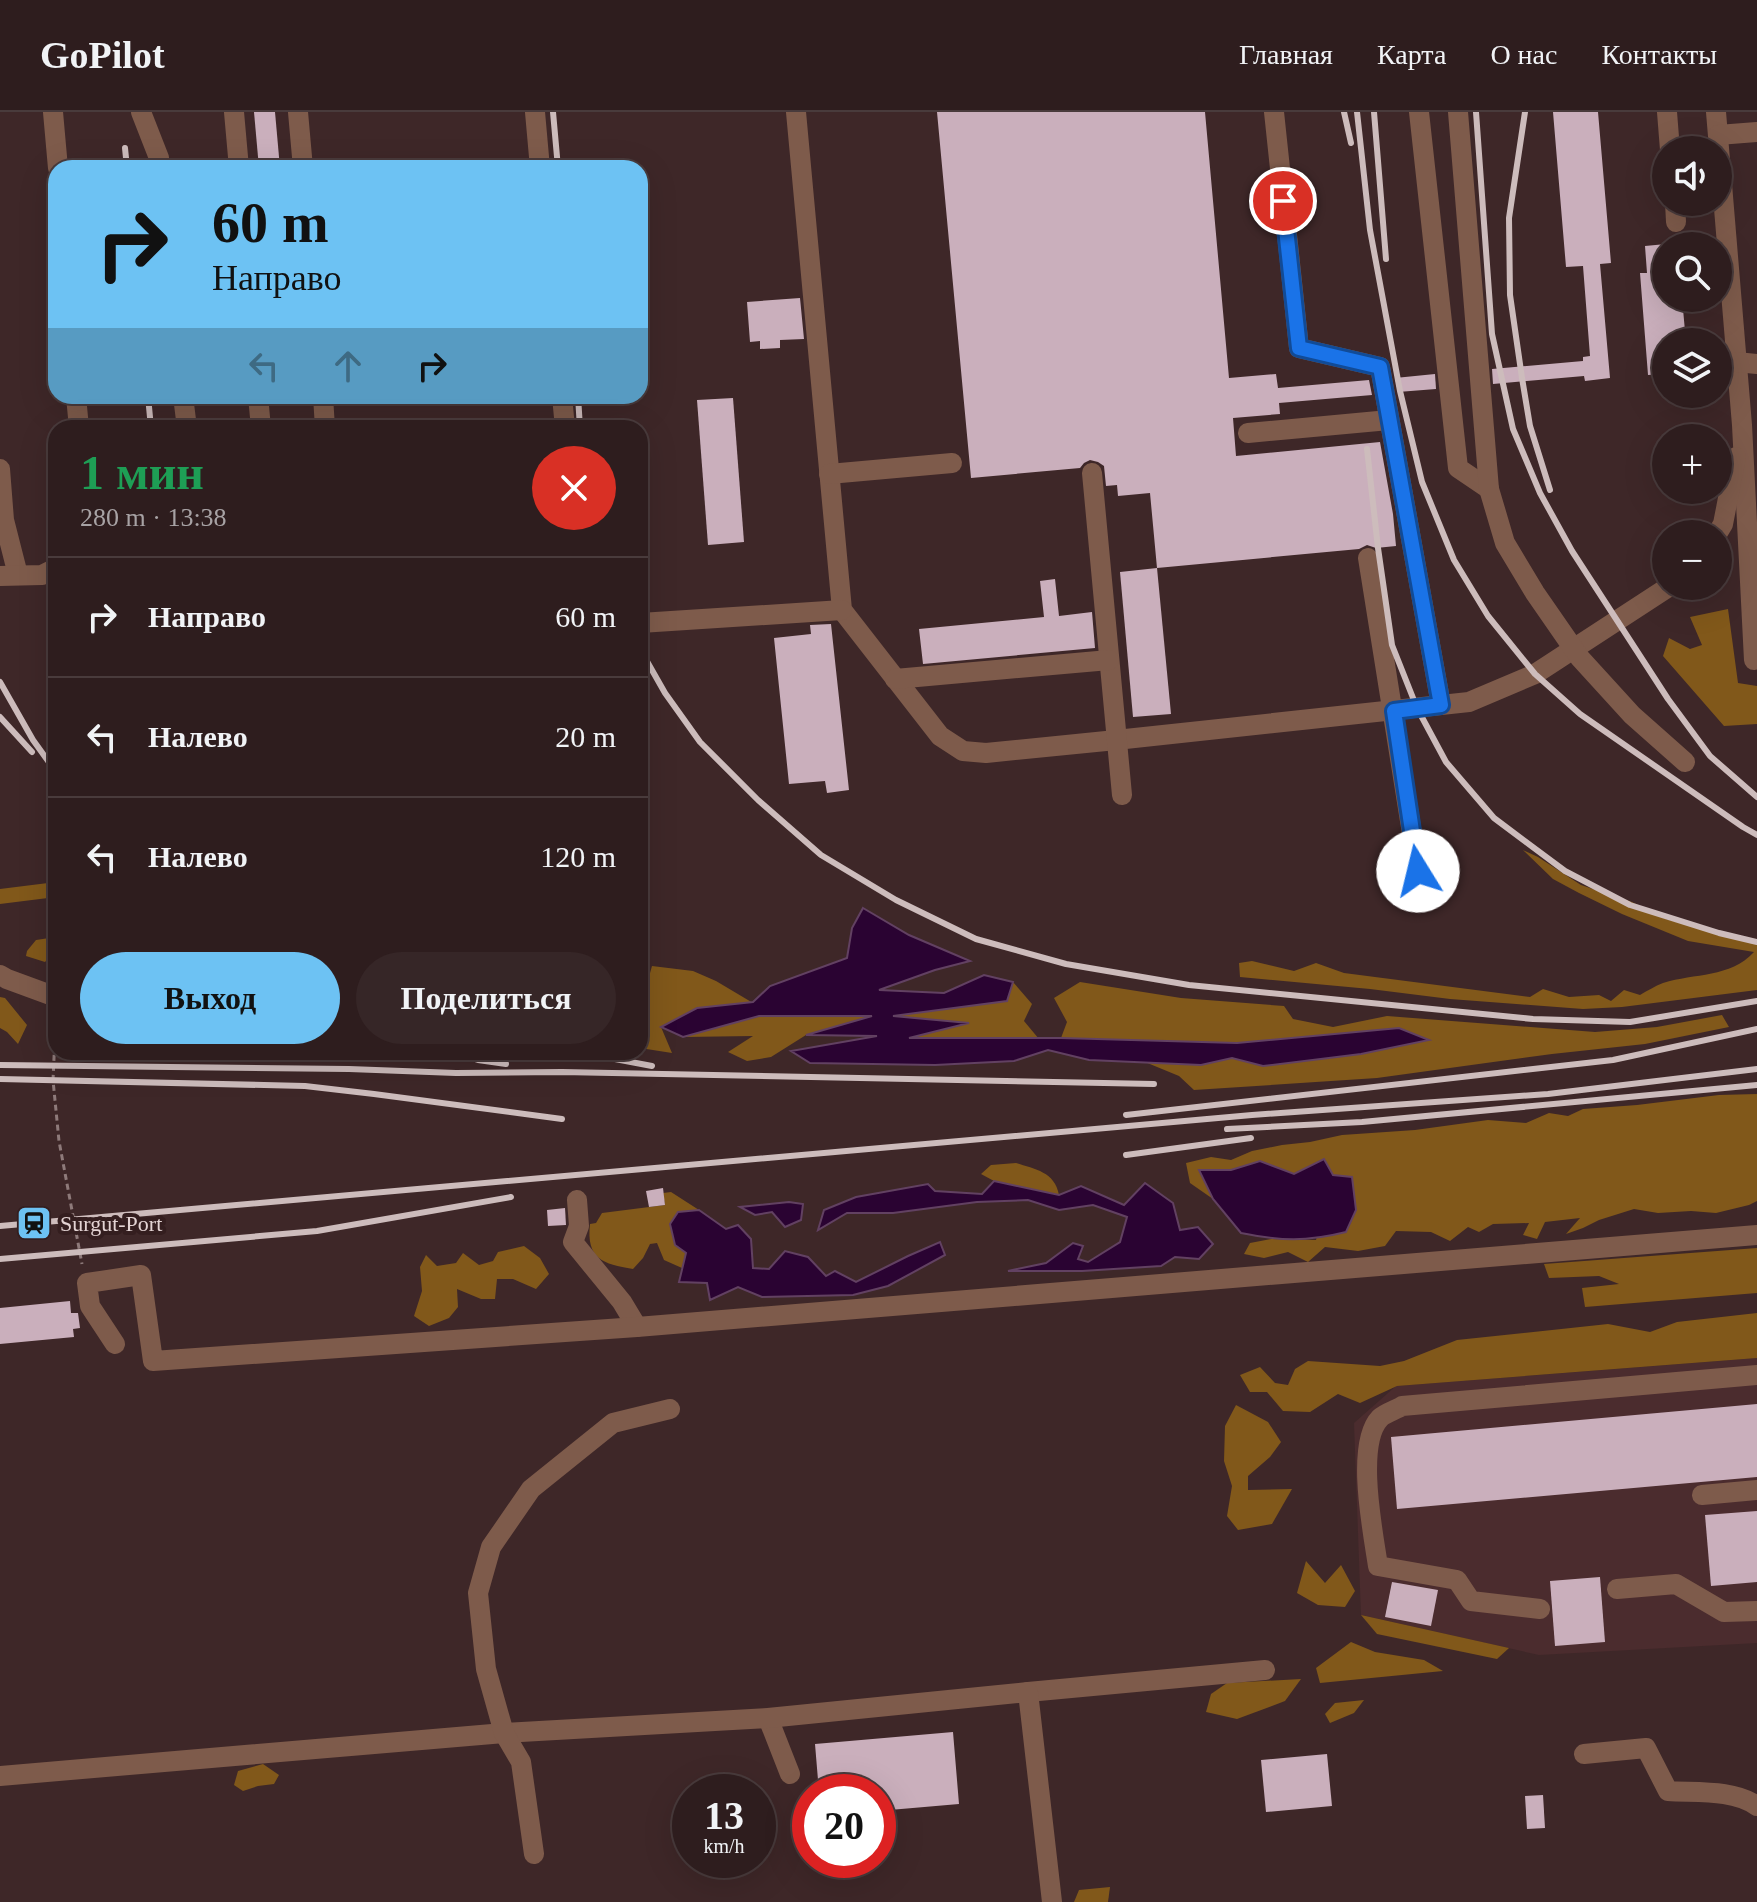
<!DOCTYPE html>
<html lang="ru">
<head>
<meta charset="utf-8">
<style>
	body { margin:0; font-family:"Times New Roman",serif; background:#362627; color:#f1f3f6; height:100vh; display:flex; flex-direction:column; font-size:30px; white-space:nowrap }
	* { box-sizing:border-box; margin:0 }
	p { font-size:26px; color:#a7a2a4 }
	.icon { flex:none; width:44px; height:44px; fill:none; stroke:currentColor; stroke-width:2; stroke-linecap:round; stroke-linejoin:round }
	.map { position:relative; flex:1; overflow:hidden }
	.side { position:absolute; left:48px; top:308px; width:600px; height:640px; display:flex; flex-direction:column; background:#2e1d1e; border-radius:24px; box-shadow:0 8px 32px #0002,0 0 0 2px #493b3c }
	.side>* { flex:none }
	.guide { position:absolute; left:48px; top:48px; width:600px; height:244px; border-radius:24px; box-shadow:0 8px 32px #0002,0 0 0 2px #493b3c; background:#6dc2f3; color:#111; overflow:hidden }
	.tools { position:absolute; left:1652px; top:24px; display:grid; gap:16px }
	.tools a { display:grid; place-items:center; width:80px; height:80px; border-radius:50%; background:#2e1d1e; box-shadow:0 8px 32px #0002,0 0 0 2px #493b3c; font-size:40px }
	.speed { position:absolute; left:672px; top:1662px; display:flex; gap:16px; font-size:40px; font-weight:700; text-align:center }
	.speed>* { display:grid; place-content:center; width:104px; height:104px; border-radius:50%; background:#2e1d1e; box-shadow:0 8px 32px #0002,0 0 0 2px #493b3c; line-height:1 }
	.speed small { font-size:20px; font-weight:400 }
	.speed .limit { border:12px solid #d22; background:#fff; color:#111 }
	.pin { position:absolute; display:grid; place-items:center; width:68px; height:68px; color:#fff; margin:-34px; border:4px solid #fff; border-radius:50%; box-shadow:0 2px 8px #0007 }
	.me { position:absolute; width:88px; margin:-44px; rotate:351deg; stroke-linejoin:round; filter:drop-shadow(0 0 6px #0008) }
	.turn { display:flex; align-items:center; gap:28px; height:168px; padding:0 32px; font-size:36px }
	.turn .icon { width:104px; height:104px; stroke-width:2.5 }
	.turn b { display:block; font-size:56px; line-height:68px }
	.lanes { display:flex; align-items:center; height:76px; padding:0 32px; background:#0003; justify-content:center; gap:40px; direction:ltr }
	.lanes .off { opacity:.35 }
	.round { display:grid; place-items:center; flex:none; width:84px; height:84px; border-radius:42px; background:#362627 }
	.overview { display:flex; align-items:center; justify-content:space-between; height:136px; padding:0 32px }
	h1 { font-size:48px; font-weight:800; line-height:60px; color:#1e9e55 }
	.primary-button { display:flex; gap:16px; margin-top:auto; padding:16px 32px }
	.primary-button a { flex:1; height:92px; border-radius:48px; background:#6dc2f3; color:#111; font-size:32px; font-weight:800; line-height:92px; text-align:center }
	.primary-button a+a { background:#362627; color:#f1f3f6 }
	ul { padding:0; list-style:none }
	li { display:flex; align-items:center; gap:24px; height:120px; padding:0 32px; border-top:2px solid #493b3c }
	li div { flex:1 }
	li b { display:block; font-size:30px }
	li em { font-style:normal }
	header { display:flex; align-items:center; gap:48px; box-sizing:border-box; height:112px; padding:0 40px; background:#2e1d1e; border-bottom:2px solid #493b3c }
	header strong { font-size:38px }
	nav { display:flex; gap:44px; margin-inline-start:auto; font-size:28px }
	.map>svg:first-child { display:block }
</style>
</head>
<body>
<header>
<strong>GoPilot</strong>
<nav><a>Главная</a><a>Карта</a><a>О нас</a><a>Контакты</a></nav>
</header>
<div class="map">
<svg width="1757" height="1790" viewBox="0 0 1757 1790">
	<rect width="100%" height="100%" fill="#3e2728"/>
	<path fill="#4b2c2e" d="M1757,1246V1531L1539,1543L1361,1503L1354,1311L1396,1274Z"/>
	<g fill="#81581a">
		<path d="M1728,497L1738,571L1757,574V612L1724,614L1663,544L1669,526L1690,537L1702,533L1690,505Z"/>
		<path d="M1523,738L1538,745L1581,773L1632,790L1666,807L1757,832V878L1622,895L1583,897L1450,887L1370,877L1240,865L1239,851L1252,849L1294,859L1316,851L1344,861L1530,885L1543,877L1569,885L1599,883L1611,889L1624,878L1640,883C1647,879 1655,874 1663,871C1695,861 1730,866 1754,840L1688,829L1622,802L1579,781L1553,767Z"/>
		<path d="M56,770V785L0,792V777Z"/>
		<path d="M56,825V837L45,850L26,844L27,839L36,828Z"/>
		<path d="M652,854L693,859L716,869L753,891L697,896L661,915L672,941L640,936V880L645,879Z"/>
		<path d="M1013,870L1032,892L1024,909L1039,927L904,926L965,911L888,905L1006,889Z"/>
		<path d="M1080,870L1181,886L1284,894L1293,907L1333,915L1387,904L1595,920L1657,915L1722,903L1729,915L1645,932L1552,942L1377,966L1194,978L1179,964L1145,950L1201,953L1232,946L1264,954L1361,942L1427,928L1399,916L1237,931L1061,926L1067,910L1054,886Z"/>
		<path d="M0,885L5,886L27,913L18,932L7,920L0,916Z"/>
		<path d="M759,904H876L806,923L771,945L747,949L728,940L753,924L683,925Z"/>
		<path d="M1757,982V1089L1749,1093L1716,1101L1691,1099L1658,1101L1634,1097L1599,1108L1583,1116L1566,1122L1580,1106L1545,1110L1537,1127L1523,1123L1529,1111L1493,1112L1479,1120L1468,1115L1450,1129L1431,1120L1396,1119L1385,1134L1358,1139L1325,1135L1308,1150L1288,1140L1264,1146L1244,1142L1250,1131L1271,1127L1316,1128L1333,1063L1324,1047L1294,1062L1260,1049L1231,1058H1200L1213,1087L1190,1071L1186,1051L1211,1045L1231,1048L1252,1039L1282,1033L1310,1030L1342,1023L1415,1018L1488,1008L1526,1011L1549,1001L1568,1004L1583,997L1637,993L1719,983Z"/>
		<path d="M1016,1051C1035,1057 1055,1060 1059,1083L994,1069L981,1062L991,1053Z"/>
		<path d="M671,1080L699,1098L678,1100L686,1141L682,1156L664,1148L657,1131L650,1132L643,1146L633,1157C603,1152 586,1147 590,1112L596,1111L602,1101L665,1093L663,1081Z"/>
		<path d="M524,1134L540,1146L549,1162L536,1177L513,1167H497L495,1187H481L457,1177L458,1195L449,1206L429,1214L414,1204L422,1179L420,1155L426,1143L437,1154L456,1151L463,1141L479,1153L493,1149L498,1140Z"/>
		<path d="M1757,1136V1181L1585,1195L1582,1176L1619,1172L1599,1164L1549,1166L1544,1152Z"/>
		<path d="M1757,1201V1246L1397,1274L1360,1291L1338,1282L1310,1300L1283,1299L1267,1280H1250L1240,1263L1260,1255L1275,1271L1288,1273L1295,1257L1308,1249L1380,1254L1404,1249L1457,1228L1608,1212L1650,1220L1677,1210Z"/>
		<path d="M1236,1293L1268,1310L1281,1330L1270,1345L1248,1364V1378L1292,1377L1272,1412L1238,1418L1227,1404L1232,1374L1224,1349L1225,1314Z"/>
		<path d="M1306,1449L1325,1471L1341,1453L1355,1479L1345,1495L1318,1493L1297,1481Z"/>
		<path d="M1361,1503L1509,1536L1497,1547L1377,1522Z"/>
		<path d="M1351,1530L1375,1540L1424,1548L1443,1559L1320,1571L1316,1556Z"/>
		<path d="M1301,1567L1285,1589L1237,1607L1206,1600L1211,1582L1227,1571Z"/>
		<path d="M1364,1588L1354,1601L1330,1611L1325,1602L1335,1591Z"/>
		<path d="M263,1652L279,1663L274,1672L258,1674L243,1679L234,1673L238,1659Z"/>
		<path d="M1110,1775L1108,1790H1074L1079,1778Z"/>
	</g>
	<g fill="#2a0332" stroke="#624162" stroke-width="2">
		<path d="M863,796L909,823L970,849L935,858L879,878L944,881L984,863L1013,870L1007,889L893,904L969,911L909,926H1061L1237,931L1399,916L1429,928L1361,942L1263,954L1232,946L1201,953L1089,948L1048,938L1014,949L935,953L810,951L791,939L877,924L806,923L872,904H759L683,925L661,915L697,896L753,890L770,874L847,846L852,816Z"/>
		<path d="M1324,1047L1333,1063L1352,1065L1356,1098L1346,1120C1306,1130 1281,1129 1241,1121L1213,1087L1199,1058H1231L1260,1049L1294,1062Z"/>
		<path d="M994,1069L1059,1083L1081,1074L1124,1093L1145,1071L1173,1091L1180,1118L1198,1115L1213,1132L1199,1147L1175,1145L1161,1154L1082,1159H1008L1046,1151L1073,1131L1083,1134L1078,1147L1088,1150L1120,1130L1127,1105L1093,1093L1059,1098L1028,1088L977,1090L893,1101H847L818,1118L824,1098L856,1085L928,1072L935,1079L982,1082Z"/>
		<path d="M789,1090L803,1092L801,1108L785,1115L772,1100L755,1103L740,1095Z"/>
		<path d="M699,1098L726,1117L738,1113L751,1127L753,1156L769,1157L785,1139L808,1145L826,1164L835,1159L856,1170L908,1144L940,1130L945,1143L888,1174L853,1183L762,1185L738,1175L710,1188L707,1171L679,1170L686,1141L675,1133L670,1112L678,1100Z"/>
	</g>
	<g fill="#caafbc">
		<path d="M254,0H275L280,56H259Z"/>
		<path d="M937,0H1205L1229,266L1276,262L1278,276L1369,268L1372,283L1279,291L1280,302L1233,306L1236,344L1380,330L1393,402L1396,434L1376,436L1367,433L1359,437L1157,456L1150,381L1118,384L1117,373L1106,374L1104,354L1098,350L1090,348L1084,351L1080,356L971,366Z"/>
		<path d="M1553,0H1598L1611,151L1600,152L1610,266L1585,269L1584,264L1493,272L1492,257L1583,249V245L1590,244L1583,154L1566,155Z"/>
		<path d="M1666,132V186H1682L1686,230H1666V262L1648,263L1640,161H1647L1645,134Z"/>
		<path d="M800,186L804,227L780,228V236L760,237V229L750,230L747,190Z"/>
		<path d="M1435,262L1436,277L1398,280L1395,266Z"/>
		<path d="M733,286L744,430L708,433L697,288Z"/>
		<path d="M1157,456L1171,602L1133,605L1120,460Z"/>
		<path d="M1055,467L1059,504L1092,500L1095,536L923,552L919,517L1044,505L1040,469Z"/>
		<path d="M831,512L849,678L827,681L825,669L789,672L774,526L811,522L810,513Z"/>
		<path d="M663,1076L665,1093L649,1095L646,1079Z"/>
		<path d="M565,1096L566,1113L548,1114L547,1098Z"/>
		<path d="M70,1189L71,1201H78L80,1216L73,1217L74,1225L0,1232V1196Z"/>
		<path d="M1757,1292V1365L1397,1397L1391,1325Z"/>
		<path d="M1757,1399V1470L1711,1474L1705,1403Z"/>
		<path d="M1600,1465L1605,1530L1555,1534L1550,1469Z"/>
		<path d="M1392,1470L1438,1478L1431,1514L1385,1505Z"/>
		<path d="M953,1620L959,1692L878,1699V1680H819L815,1632Z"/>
		<path d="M1327,1642L1332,1694L1266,1700L1261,1648Z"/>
		<path d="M1543,1683L1545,1716L1527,1717L1525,1684Z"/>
	</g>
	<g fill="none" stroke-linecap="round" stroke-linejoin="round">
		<path stroke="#8e7a7a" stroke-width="3" stroke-dasharray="6 4" stroke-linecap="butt" d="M53,903L55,924L53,968L59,1029L82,1152"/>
		<g stroke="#7e5b4b" stroke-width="20">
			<path d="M53,0L58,56"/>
			<path d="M141,0L159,46L160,56"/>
			<path d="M234,0L239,56"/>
			<path d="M298,0L303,56"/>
			<path d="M535,0L540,56"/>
			<path d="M796,0L842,498L940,624L963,639L986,641L1116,628L1469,590L1535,562L1670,474"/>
			<path d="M1274,0L1299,236L1380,255L1441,593"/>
			<path d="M1419,0L1458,356L1489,377"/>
			<path d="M1458,0L1489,377L1505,431L1535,481L1580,546L1632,603L1685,650"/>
			<path d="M1667,0L1670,38"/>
			<path d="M1716,0L1742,313L1754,548"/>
			<path d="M1718,23L1757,20"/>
			<path d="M1675,90L1676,110"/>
			<path d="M1737,250L1757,252"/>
			<path d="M76,284L79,316"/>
			<path d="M183,284L187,316"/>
			<path d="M258,284L261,316"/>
			<path d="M323,284L325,316"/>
			<path d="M562,284L565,316"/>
			<path d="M1248,321L1389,308"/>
			<path d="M0,357L4,408L18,463"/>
			<path d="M1092,361L1122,683"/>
			<path d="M829,362L952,351"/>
			<path d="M1717,422L1723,412L1736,345"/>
			<path d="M1368,446L1418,759"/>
			<path d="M0,464L42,463L56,456"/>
			<path d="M640,511L842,498"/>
			<path d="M895,567L1109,548"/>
			<path d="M0,863L7,867L56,885"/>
			<path d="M577,1088L579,1114L573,1130L622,1190L637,1215"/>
			<path d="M115,1232L90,1194L87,1171L141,1163L153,1249L637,1215L1757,1123"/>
			<path d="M1702,1383L1757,1378"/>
			<path d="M1617,1477L1676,1472L1724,1500L1757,1499"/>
			<path d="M1540,1497L1471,1489L1457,1468L1378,1454C1373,1420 1355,1332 1380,1306C1385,1301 1396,1298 1402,1294L1757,1263"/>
			<path d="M1028,1580L1265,1558"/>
			<path d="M768,1606L790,1662"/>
			<path d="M1584,1642L1646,1636L1668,1679C1695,1681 1733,1677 1757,1694"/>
			<path d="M0,1664L504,1621L768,1606L1028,1580L1052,1790"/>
			<path d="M534,1742L521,1650L504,1621L486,1557L478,1481L491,1435L531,1377L613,1311L670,1297"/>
		</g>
		<g stroke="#cdbcbc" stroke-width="6">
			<path d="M553,0L558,56"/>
			<path d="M1344,0L1351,31"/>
			<path d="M1357,0L1370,118L1400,279L1422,370L1454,448L1488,504L1535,562L1580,602L1743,715L1757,723"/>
			<path d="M1374,0L1386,147"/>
			<path d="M1476,0L1492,222L1513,317L1540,381L1572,439L1668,587L1710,644L1757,685"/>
			<path d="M1525,0L1509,106L1510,183L1522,266L1530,314L1550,378"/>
			<path d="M125,36L127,56"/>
			<path d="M148,284L151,316"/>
			<path d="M578,284L580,316"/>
			<path d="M1367,337L1378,436L1392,533L1417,596L1446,650L1494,706L1565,759L1630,793L1719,821L1757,830"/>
			<path d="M640,537L665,581L700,630L758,688L821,743L896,788L976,827L1066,852L1189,873L1533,907L1630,910L1757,889"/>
			<path d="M0,570L33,628L56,660"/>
			<path d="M0,605L32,640"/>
			<path d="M452,940L478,948L506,952"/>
			<path d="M578,940L652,954"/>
			<path d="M0,953L349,957L456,961L562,960L1154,972"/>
			<path d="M0,967L305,974L374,982L562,1007"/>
			<path d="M1126,1003L1613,948L1757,917"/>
			<path d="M1227,1017L1362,1010L1757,973"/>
			<path d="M1126,1043L1251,1026"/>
			<path d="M0,1114L1252,1003L1548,982L1757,957"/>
			<path d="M0,1147L317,1119L511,1085"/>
		</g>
	</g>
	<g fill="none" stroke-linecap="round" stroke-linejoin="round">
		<g stroke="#114b97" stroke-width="20">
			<path id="route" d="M1283,89L1299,236L1380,255L1441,593L1394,599L1418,759"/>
		</g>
		<use href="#route" stroke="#1a73e8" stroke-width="14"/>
	</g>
	<defs>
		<g id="station-square" transform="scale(1.8)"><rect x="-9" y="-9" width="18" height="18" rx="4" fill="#6dc2f3" stroke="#341e1f"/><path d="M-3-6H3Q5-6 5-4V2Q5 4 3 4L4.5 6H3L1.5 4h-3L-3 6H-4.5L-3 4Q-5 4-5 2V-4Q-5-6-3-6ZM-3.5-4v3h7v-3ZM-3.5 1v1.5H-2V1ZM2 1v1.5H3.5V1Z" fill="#111"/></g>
	</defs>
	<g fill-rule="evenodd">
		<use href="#station-square" x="34" y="1111"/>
	</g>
	<g text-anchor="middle" stroke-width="8" stroke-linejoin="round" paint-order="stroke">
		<g font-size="22" fill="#e3d3d3" stroke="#341e1f" text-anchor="start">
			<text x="60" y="1119">Surgut-Port</text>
		</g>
	</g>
</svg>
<div class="tools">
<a><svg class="icon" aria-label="sound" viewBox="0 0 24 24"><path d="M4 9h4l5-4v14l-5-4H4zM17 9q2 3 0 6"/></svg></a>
<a><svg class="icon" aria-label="search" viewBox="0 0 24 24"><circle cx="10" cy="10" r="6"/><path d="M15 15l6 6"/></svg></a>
<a><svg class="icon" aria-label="layers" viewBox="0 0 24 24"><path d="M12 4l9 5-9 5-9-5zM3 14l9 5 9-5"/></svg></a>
<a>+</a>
<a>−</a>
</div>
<div class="speed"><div>13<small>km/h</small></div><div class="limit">20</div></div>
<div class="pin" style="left:1283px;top:89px;background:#d93025"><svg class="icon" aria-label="arrive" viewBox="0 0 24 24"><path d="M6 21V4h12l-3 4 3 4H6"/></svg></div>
<svg class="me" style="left:1418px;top:759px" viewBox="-20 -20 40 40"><circle r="19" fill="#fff"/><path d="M0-13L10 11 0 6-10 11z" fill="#1a73e8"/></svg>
<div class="guide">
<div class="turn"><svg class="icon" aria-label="right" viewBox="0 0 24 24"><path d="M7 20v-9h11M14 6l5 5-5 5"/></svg><div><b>60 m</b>Направо</div></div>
<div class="lanes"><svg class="icon off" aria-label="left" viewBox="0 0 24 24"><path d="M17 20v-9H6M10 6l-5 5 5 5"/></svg><svg class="icon off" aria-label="ahead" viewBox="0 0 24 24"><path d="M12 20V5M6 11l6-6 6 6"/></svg><svg class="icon" aria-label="right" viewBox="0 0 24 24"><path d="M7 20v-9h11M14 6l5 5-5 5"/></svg></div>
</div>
<section class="side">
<div class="overview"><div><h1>1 мин</h1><p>280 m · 13:38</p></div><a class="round" style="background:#d93025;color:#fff"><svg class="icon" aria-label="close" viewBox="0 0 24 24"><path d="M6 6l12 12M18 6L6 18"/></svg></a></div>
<ul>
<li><svg class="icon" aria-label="right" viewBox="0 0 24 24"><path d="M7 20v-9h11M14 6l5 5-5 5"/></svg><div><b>Направо</b></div><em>60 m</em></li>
<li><svg class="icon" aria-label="left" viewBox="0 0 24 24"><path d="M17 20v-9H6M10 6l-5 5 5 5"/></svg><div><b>Налево</b></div><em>20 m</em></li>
<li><svg class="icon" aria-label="left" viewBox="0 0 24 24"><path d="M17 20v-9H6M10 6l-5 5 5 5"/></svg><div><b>Налево</b></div><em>120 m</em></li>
</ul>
<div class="primary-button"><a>Выход</a><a>Поделиться</a></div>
</section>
</div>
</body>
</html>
